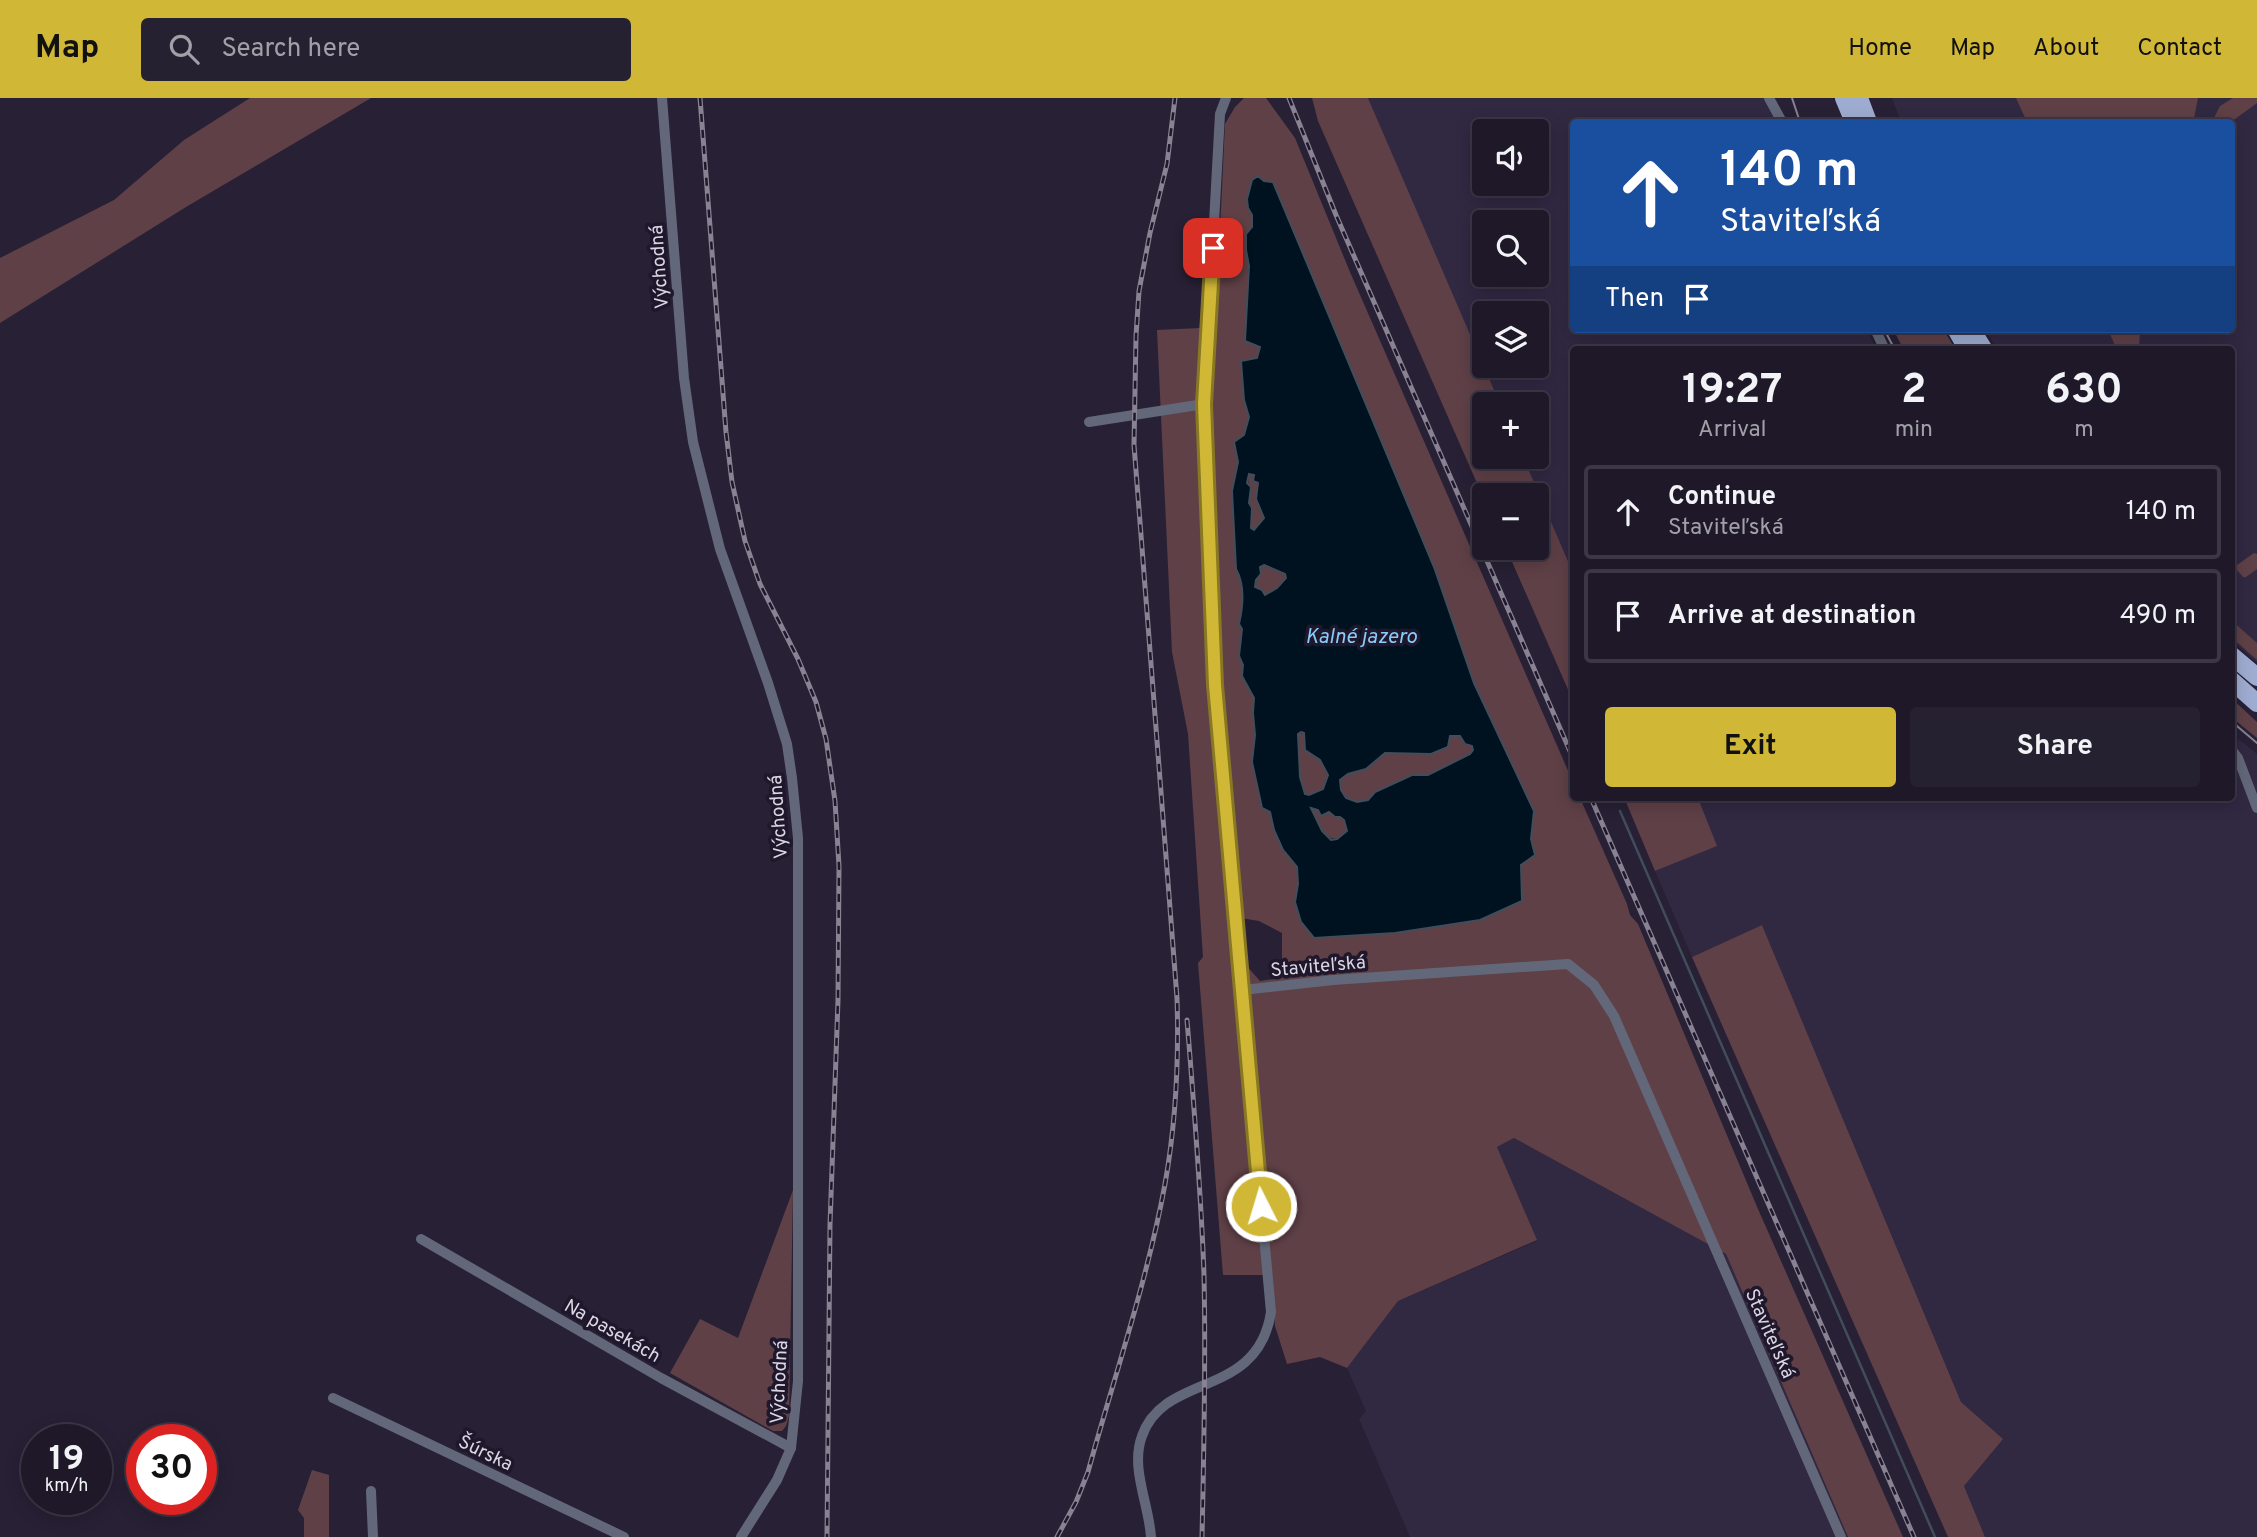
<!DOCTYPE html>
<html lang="en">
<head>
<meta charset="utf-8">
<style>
	body { margin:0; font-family:Overpass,sans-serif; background:#262130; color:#f1f3f6; height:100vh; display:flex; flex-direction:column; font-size:26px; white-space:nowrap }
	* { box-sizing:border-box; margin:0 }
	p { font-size:23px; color:#a1a0a8 }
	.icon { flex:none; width:38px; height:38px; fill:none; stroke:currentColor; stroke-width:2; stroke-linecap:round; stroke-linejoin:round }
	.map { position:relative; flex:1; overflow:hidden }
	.side { position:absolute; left:1570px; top:248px; width:665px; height:455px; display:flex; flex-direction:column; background:#1e1828; border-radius:7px; box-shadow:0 4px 18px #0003,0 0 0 2px #3c3745 }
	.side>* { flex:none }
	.top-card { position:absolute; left:1570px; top:21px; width:665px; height:214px; border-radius:7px; box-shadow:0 4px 18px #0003,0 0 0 2px #3c3745; background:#1a4fa0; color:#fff; overflow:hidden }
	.fabs { position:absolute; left:1472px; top:21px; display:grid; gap:14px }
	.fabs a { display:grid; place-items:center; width:77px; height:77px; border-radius:7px; background:#1e1828; box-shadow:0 4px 18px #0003,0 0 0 2px #3c3745; font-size:35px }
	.speed { position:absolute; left:21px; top:1326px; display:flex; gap:14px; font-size:35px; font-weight:700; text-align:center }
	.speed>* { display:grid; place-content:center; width:91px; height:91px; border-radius:50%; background:#1e1828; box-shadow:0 4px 18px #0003,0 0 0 2px #3c3745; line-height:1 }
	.speed small { font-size:18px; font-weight:400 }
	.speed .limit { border:10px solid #d22; background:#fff; color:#111 }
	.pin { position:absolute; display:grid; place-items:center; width:60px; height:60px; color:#fff; margin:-30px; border-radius:14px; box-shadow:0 4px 10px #0006 }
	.me { position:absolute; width:77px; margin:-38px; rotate:355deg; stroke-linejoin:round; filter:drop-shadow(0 0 5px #0008) }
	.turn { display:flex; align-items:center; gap:24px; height:147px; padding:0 35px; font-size:32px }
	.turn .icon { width:91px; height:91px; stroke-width:2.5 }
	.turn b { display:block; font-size:49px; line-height:60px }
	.then { display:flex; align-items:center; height:66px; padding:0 35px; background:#0003; gap:14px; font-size:26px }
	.eta { display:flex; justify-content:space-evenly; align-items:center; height:119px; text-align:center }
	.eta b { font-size:42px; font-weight:700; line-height:49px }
	.button { display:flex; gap:14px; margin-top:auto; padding:14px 35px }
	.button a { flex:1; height:80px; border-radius:7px; background:#d1b736; color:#111; font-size:28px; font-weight:700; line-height:80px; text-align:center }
	.button a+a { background:#262130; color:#f1f3f6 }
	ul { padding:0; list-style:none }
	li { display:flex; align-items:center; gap:21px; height:94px; margin:0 14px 10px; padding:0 21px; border:4px solid #3c3745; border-radius:7px }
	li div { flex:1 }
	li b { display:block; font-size:26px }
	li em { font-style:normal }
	header { display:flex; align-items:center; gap:42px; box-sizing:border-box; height:98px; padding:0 35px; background:#d1b736; color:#111 }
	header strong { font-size:33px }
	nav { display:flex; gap:38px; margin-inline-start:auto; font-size:24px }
	.search { width:490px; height:63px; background:#262130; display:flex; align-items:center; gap:18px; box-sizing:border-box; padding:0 24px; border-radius:7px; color:#a1a0a8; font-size:26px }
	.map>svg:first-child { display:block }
</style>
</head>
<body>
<header>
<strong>Map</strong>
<div class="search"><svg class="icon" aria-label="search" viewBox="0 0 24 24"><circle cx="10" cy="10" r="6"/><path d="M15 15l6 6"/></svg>Search here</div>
<nav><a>Home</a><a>Map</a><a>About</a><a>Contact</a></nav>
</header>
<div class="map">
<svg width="2257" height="1439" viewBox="0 0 2257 1439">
	<rect width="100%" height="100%" fill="#282035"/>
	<g fill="#312842" fill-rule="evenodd">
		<path d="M1368,0H1764L1776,24H1573V231H1867L1876,252H1573V477L1522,359H1536V306H1498ZM1484,33H1536V86H1484ZM1484,124H1536V177H1484ZM1484,215H1536V268H1484Z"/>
		<path d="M1892,0H2257V565L2231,542V252H1997L1985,231H2231V24H1901Z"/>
		<path d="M2239,641L2257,656V1439H1985L1964,1388L2002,1341L1961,1304L1762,827L1692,859L1655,773L1716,748L1698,700H2231V655Z"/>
		<path d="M1514,1040L1726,1156L1848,1439H1410L1359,1321L1366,1313L1347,1270L1398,1203L1537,1143L1497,1049Z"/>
	</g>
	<g fill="#5f4047" fill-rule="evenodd">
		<path d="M250,0H371L186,109L0,225V160L114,102L184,42Z"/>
		<path d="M1244,0H1266L1295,40L1350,174L1573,684V700H1580L1627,806L1630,817L1638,826L1758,1111L1903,1439H1848L1726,1156L1514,1040L1497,1049L1537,1142L1398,1203L1347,1270L1320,1259L1287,1266L1275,1228L1272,1177H1223L1198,865L1203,859L1188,636L1172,554L1157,232L1200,230L1199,301L1211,584L1245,866L1260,883L1282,880V835L1259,823L1241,820L1222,582L1213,404L1212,302L1225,26L1235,9ZM1273,85L1434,469L1474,585L1534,713L1531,741L1535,757L1521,767L1295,804L1298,786L1297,769L1283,752L1274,732L1270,714L1252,664L1255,637L1253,615L1254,600L1242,578L1243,567L1239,558L1242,530L1239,526C1243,509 1245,487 1236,471L1232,393L1249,319L1244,302L1260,249L1246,152L1252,129V117L1248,110Z"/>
		<path d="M1312,0H1368L1500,306H1484V359H1523L1573,475V603L1506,450H1536V397H1484V401L1318,23Z"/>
		<path d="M2016,0H2198L2194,20L2189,24H2027Z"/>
		<path d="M2233,0H2257V5L2231,24H2212L2220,8Z"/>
		<path d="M1893,231H1943L1956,252H1904Z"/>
		<path d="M2114,231H2140L2139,252H2117L2110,236Z"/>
		<path d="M1249,376L1254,377L1253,383L1258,385L1256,401L1265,420L1254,432L1251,430L1252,410L1248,405C1251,396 1247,386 1249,376Z"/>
		<path d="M2254,455L2257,456V471L2246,479H2243L2236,471L2237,467Z"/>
		<path d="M1262,467L1285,476L1286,480L1277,490L1265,497L1255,490C1256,484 1260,471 1262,467Z"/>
		<path d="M2231,522L2257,545V562L2231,539Z"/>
		<path d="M2231,600L2257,624V640L2231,619Z"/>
		<path d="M1304,635L1305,652L1320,662L1328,677L1323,691L1309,697L1305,696L1300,679L1298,636Z"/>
		<path d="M1450,638H1460L1465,646L1472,647L1473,652L1470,656L1428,677H1412L1375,694L1368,702L1357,704L1346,700L1341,692L1340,682L1348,676L1366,671L1385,655L1432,656Z"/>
		<path d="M1619,700H1698L1717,748L1655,773L1626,704Z"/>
		<path d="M1311,709L1325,716L1329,714L1344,722L1347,732C1330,755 1314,725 1311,709Z"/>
		<path d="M1762,827L1961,1304L2003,1341L1964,1388L1985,1439H1948L1692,859Z"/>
		<path d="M793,1092L789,1318L786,1328L782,1333H773L670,1275L700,1221L738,1240Z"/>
		<path d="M312,1372L329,1377V1439H304V1420L298,1412Z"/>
	</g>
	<path fill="#00121f" stroke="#414d5a" stroke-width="2" fill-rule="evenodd" d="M1258,78L1264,83L1273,84L1434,469L1474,585L1534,713L1531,741L1535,757L1521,767L1522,803L1480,822L1395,835L1314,840L1301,824L1295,804L1298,786L1297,769L1283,752L1274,732L1270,714L1262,710L1252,664L1255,637L1253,615L1254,600L1242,578L1243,567L1239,558L1242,531L1239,526C1243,509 1245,487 1236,471L1232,393L1238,364L1234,344L1244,337L1249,319L1244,302L1241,263L1257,260L1260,249L1245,243L1249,168L1246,152V136L1252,129V117L1248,110L1247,101L1252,82ZM1249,376L1254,377L1253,383L1258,385L1256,401L1264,420L1254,432L1251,430L1252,410L1249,405L1251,389L1247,385ZM1264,467L1285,476L1286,480L1277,490L1265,497L1262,492L1255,489L1256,482L1261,476L1260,469ZM1301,634L1304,635L1305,652L1320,662L1328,677L1323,691L1309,697L1305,696L1300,679L1298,636ZM1450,638H1460L1465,646L1472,648L1473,652L1470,656L1428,677H1412L1375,694L1368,702L1357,704L1346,700L1341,692L1340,682L1348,676L1366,671L1385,655L1431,656L1448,649ZM1311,710L1318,712L1321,718L1329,714L1335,719H1340L1344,722L1347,733L1337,741L1331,742L1322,733Z"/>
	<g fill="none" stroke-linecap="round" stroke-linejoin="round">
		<path stroke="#414d5a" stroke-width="2.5" d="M1620,713L1935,1439"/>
		<g stroke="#62687a" stroke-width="10">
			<path d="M662,0L684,280L693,344L720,451L768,585L787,646L792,680L798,740V1283L791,1350L777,1382L741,1439"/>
			<path d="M1226,0L1220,16L1204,306L1215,587L1243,892L1333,882L1568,866L1594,887L1614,918L1841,1439"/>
			<path d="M1769,0L1782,24"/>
			<path d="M1875,231L1885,252"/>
			<path d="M1089,324L1204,306"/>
			<path d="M2231,651L2238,660L2257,710"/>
			<path d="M421,1141L661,1280L791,1350"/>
			<path d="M333,1300L624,1439"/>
			<path d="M371,1393L373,1439"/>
			<path d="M1151,1439C1149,1406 1130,1370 1142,1338C1164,1274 1258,1301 1271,1214L1254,1029L1243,892"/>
		</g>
		<g stroke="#9facd1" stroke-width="18">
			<path d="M1844,0L1854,24"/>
			<path d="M1859,0L1868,24"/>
			<path d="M1956,231L1968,252"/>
			<path d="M1971,231L1984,252"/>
			<path d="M2231,557L2257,579"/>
			<path d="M2231,582L2257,605"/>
		</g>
		<g stroke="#888293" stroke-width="2">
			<path d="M1792,0L1800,24"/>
			<path d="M1884,231L1895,252"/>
			<path d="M2231,623L2257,645"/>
		</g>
		<g stroke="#888293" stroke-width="5">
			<g id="rail">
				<path d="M700,0L726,334L732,384L745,443L760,486L798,561L816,604L826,641L835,703L839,768L838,902L830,1127L827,1439"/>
				<path d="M1289,0L1336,117L1573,660"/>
				<path d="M1591,700L1914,1439"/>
				<path d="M1187,922C1194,1007 1201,1092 1204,1177C1206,1265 1204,1352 1202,1439"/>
				<path d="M1057,1439L1076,1404L1088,1374C1114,1279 1147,1184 1165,1086C1176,1024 1179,963 1177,900L1134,347L1136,238L1139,193L1150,135L1167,66L1175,0"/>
			</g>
		</g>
		<use href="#rail" stroke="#1f172b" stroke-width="2.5" stroke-dasharray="8" stroke-linecap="butt"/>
	</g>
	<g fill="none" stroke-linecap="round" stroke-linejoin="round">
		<g stroke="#887723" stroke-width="18">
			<path id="route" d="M1213,150L1204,306L1215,587L1261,1108"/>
		</g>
		<use href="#route" stroke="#d1b736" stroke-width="12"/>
	</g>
	<g text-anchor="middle" stroke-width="7" stroke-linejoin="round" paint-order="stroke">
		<g font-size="19" fill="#dad6e4" stroke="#1f172b">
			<text transform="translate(658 169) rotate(-94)" y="7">Východná</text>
			<text transform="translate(777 719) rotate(-94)" y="7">Východná</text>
			<text transform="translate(1318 867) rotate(-5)" y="7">Staviteľská</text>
			<text transform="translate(613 1232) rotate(30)" y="7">Na pasekách</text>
			<text transform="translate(1771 1235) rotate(66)" y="7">Staviteľská</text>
			<text transform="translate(778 1284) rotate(-87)" y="7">Východná</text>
			<text transform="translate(486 1354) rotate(26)" y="7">Šúrska</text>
		</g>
		<g font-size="21" font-style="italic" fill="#87ccfa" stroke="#1f172b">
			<text x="1361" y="545">Kalné jazero</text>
		</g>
	</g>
</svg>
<div class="fabs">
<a><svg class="icon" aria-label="sound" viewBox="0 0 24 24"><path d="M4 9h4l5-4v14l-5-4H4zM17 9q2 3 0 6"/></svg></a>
<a><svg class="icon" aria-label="search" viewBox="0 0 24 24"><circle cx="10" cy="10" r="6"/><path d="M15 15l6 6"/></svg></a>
<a><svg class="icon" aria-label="layers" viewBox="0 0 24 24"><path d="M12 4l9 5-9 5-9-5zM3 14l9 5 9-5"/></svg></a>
<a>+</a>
<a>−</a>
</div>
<div class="speed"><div>19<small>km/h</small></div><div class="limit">30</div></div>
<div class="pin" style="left:1213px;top:150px;background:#d93025"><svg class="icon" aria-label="arrive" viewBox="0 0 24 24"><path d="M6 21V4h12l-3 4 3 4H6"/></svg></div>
<svg class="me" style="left:1261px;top:1108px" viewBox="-20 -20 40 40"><circle r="17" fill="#d1b736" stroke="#fff" stroke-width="3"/><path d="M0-11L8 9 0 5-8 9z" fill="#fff"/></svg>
<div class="top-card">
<div class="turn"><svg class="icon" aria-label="ahead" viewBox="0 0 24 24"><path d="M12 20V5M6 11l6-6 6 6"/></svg><div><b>140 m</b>Staviteľská</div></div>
<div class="then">Then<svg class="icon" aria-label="arrive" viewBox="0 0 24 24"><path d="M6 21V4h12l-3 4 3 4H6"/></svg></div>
</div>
<section class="side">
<div class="eta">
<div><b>19:27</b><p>Arrival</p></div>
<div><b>2</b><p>min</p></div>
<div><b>630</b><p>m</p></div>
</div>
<ul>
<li><svg class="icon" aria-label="ahead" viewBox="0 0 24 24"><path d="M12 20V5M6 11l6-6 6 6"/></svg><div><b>Continue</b><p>Staviteľská</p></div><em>140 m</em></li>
<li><svg class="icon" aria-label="arrive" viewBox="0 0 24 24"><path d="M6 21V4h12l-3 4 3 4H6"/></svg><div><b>Arrive at destination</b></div><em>490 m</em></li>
</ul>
<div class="button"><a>Exit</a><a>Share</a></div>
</section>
</div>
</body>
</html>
